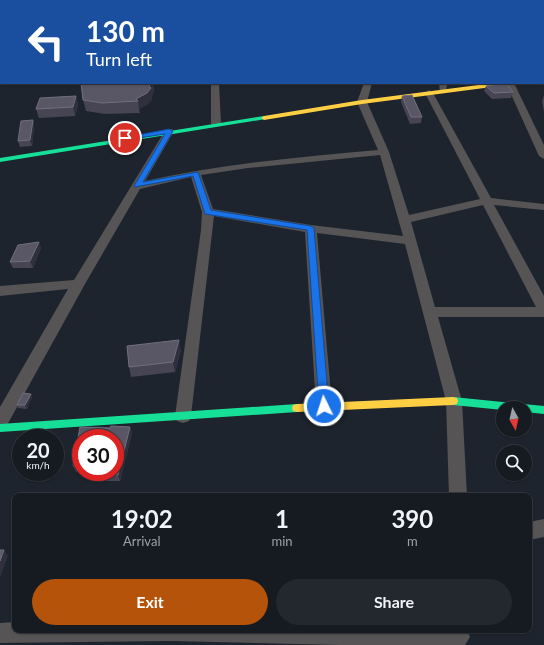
<!DOCTYPE html>
<html lang="en">
<head>
<meta charset="utf-8">
<style>
	body { margin:0; font-family:Lato,sans-serif; background:#23282f; color:#f1f3f6; height:100vh; display:flex; flex-direction:column; font-size:15px; white-space:nowrap }
	* { box-sizing:border-box; margin:0 }
	p { font-size:13px; color:#9ea1a5 }
	.icon { flex:none; width:22px; height:22px; fill:none; stroke:currentColor; stroke-width:2; stroke-linecap:round; stroke-linejoin:round }
	.map { position:relative; flex:1; overflow:hidden }
	.drawer { position:absolute; left:12px; top:493px; width:520px; height:140px; display:flex; flex-direction:column; background:#161b22; border-radius:8px; box-shadow:0 1px 3px #0004,0 0 0 1px #353940 }
	.drawer>* { flex:none }
	.top-card { position:absolute; left:0px; top:0px; width:544px; height:84px; box-shadow:0 1px 3px #0004,0 0 0 1px #353940; background:#1a4fa0; color:#fff; overflow:hidden }
	.needle { width:26px; rotate:172deg }
	.tools { position:absolute; left:496px; top:401px; display:grid; gap:8px }
	.tools a { display:grid; place-items:center; width:36px; height:36px; border-radius:50%; background:#161b22; box-shadow:0 1px 3px #0004,0 0 0 1px #353940; font-size:20px }
	.speed { position:absolute; left:12px; top:429px; display:flex; gap:8px; font-size:20px; font-weight:700; text-align:center }
	.speed>* { display:grid; place-content:center; width:52px; height:52px; border-radius:50%; background:#161b22; box-shadow:0 1px 3px #0004,0 0 0 1px #353940; line-height:1 }
	.speed small { font-size:10px; font-weight:400 }
	.speed .limit { border:6px solid #d22; background:#fff; color:#111 }
	.pin { position:absolute; display:grid; place-items:center; width:34px; height:34px; color:#fff; margin:-17px; border:2px solid #fff; border-radius:50%; box-shadow:0 1px 4px #0007 }
	.me { position:absolute; width:44px; margin:-22px; rotate:356deg; stroke-linejoin:round; filter:drop-shadow(0 0 3px #0008) }
	.turn { display:flex; align-items:center; gap:14px; height:84px; padding:0 20px; font-size:18px }
	.turn .icon { width:52px; height:52px; stroke-width:2.5 }
	.turn b { display:block; font-size:28px; line-height:34px }
	.eta { display:flex; justify-content:space-evenly; align-items:center; height:68px; text-align:center }
	.eta b { font-size:24px; font-weight:700; line-height:28px }
	.cta { display:flex; gap:8px; margin-top:auto; padding:8px 20px }
	.cta a { flex:1; height:46px; border-radius:24px; background:#b45309; color:#fff; font-size:16px; font-weight:700; line-height:46px; text-align:center }
	.cta a+a { background:#23282f; color:#f1f3f6 }
	.map>svg:first-child { display:block }
</style>
</head>
<body>
<div class="map">
<svg width="544" height="645" viewBox="0 0 544 645">
	<rect width="100%" height="100%" fill="#1d242d"/>
	<g fill="none" stroke-linecap="round" stroke-linejoin="round">
		<g fill="#565454" fill-rule="evenodd">
			<rect x="259" y="0" width="16" height="1"/>
			<rect x="329" y="0" width="6" height="1"/>
			<rect x="391" y="0" width="6" height="1"/>
			<rect x="444" y="0" width="6" height="1"/>
			<path d="M211,83H219L221,124L216,127L211,124Z"/>
			<path d="M364,83H372L367,102L389,152L409,215L480,199L425,93L429,90L433,93L491,198L544,204V210L494,205L544,296V317H438L462,401L467,496H449L446,401L405,244L317,233L332,406L330,411L324,412L318,411L316,406L305,232L214,216L191,416L189,421L183,423L177,421L175,416L201,230L202,212L191,177L140,189L85,284L6,427L0,429V407L68,289L0,296V286L74,280L166,129H172L174,131L145,181C222,164 299,157 378,150L357,102ZM380,155L403,236L311,225L213,209L201,175L248,168ZM483,205L536,307H435L411,222Z"/>
			<path d="M439,83H447L446,93H440Z"/>
			<path d="M506,83H514L544,145V159L539,156Z"/>
			<path d="M544,519V537L529,540V522Z"/>
			<path d="M15,622V630H467L470,637L465,645H339L170,641L0,643V623Z"/>
		</g>
		<g fill="#16e098" fill-rule="evenodd">
			<path d="M1,46V50L0,51V47Z"/>
			<path d="M544,75V79L543,80V76Z"/>
			<path d="M264,116L266,117V119L0,162V158Z"/>
			<path d="M453,397L544,406V414L525,412V408H503V410L453,405L449,404L448,401L449,398Z"/>
			<path d="M297,404L301,405L302,408L301,411L297,412L0,432V424Z"/>
		</g>
		<g fill="#ffcf43" fill-rule="evenodd">
			<path d="M494,83H510L507,85L362,104L264,120L261,118L264,116L362,100Z"/>
			<path d="M453,397L457,398L458,401L457,404L453,405L297,412L293,411L292,408L293,405L297,404Z"/>
		</g>
		<path fill="#f24e42" fill-rule="evenodd" d="M47,0H52L47,1Z"/>
	</g>
	<g fill="#474454">
		<rect x="543" y="13" width="1" height="57"/>
		<rect x="0" y="61" width="1" height="15"/>
		<path d="M81,83H153L154,91L152,96V99L148,104L139,109L140,113L105,114L86,111L83,100Z"/>
		<path d="M486,86L513,92L511,98L492,99L484,91Z"/>
		<path d="M544,95V112L542,101Z"/>
		<path d="M76,96L78,105L75,116L39,118L36,109Z"/>
		<path d="M402,96L422,117L421,123L410,124L401,102Z"/>
		<path d="M33,120L34,126L32,146L20,147L18,141Z"/>
		<path d="M39,242L41,248L33,268H13L10,262Z"/>
		<path d="M181,350L175,372L131,377L129,367Z"/>
		<path d="M31,394L32,397L27,409L18,408L17,405Z"/>
		<path d="M111,426L130,427L132,433L120,481H103L100,474L101,472H115V438H81V472H76L73,466L80,427L110,428Z"/>
	</g>
	<g fill="#2f2f3d">
		<path d="M151,83H153L154,91L152,96V99L148,104L139,109L138,101L136,99Z"/>
		<path d="M76,96L78,105L75,116L73,107Z"/>
		<path d="M33,120L34,126L32,146L30,140Z"/>
		<path d="M39,242L41,248L33,268L30,261Z"/>
		<path d="M179,340L181,350L175,372L173,362Z"/>
		<path d="M31,394L32,397L27,409L25,405Z"/>
		<path d="M130,427L132,433L120,481L118,475Z"/>
		<path d="M4,550L8,556L0,578V561Z"/>
	</g>
	<g fill="#595766" stroke="#706f7e">
		<path d="M57,0H85L96,1H55Z"/>
		<path d="M100,0H126V1H99Z"/>
		<rect x="167" y="0" width="10" height="1"/>
		<path d="M346,0H382V1H354Z"/>
		<path d="M543,13H544V34L543,37H544V65H543Z"/>
		<rect x="0" y="61" width="1" height="10"/>
		<path d="M81,83H151L149,86L151,88L147,93L136,99L138,101L102,103L83,100Z"/>
		<path d="M506,83L513,92L494,93L486,86Z"/>
		<path d="M412,95L422,117H411L402,96Z"/>
		<path d="M76,96L73,107L36,109L40,98Z"/>
		<path d="M33,120L30,140L18,141L21,121Z"/>
		<path d="M39,242L30,261L10,262L18,245Z"/>
		<path d="M179,340L173,362L129,367L127,346Z"/>
		<path d="M23,393L31,394L25,405H17Z"/>
		<path d="M111,426L130,427L118,475L100,474L101,472H115V438H81V465L73,466L80,427L110,428Z"/>
		<path d="M0,550H4L0,561Z"/>
	</g>
	<path fill="#1a73e8" stroke="#114b97" d="M169,129L173,131L143,182L198,172L211,210L311,226L314,228L329,406L328,409H320L319,406L307,230L205,214L193,176L135,187L134,186L165,134L125,140L122,138Z"/>
</svg>
<div class="tools">
<a><svg class="needle" viewBox="-14 -14 28 28"><path d="M0-13l5 13h-10z" fill="#e53935"/><path d="M0 13l5-13h-10z" fill="#9ea1a5"/></svg></a>
<a><svg class="icon" aria-label="search" viewBox="0 0 24 24"><circle cx="10" cy="10" r="6"/><path d="M15 15l6 6"/></svg></a>
</div>
<div class="speed"><div>20<small>km/h</small></div><div class="limit">30</div></div>
<div class="pin" style="left:125px;top:138px;background:#d93025"><svg class="icon" aria-label="arrive" viewBox="0 0 24 24"><path d="M6 21V4h12l-3 4 3 4H6"/></svg></div>
<svg class="me" style="left:324px;top:406px" viewBox="-20 -20 40 40"><circle r="17" fill="#1a73e8" stroke="#fff" stroke-width="3"/><path d="M0-11L8 9 0 5-8 9z" fill="#fff"/></svg>
<div class="top-card">
<div class="turn"><svg class="icon" aria-label="left" viewBox="0 0 24 24"><path d="M17 20v-9H6M10 6l-5 5 5 5"/></svg><div><b>130 m</b>Turn left</div></div>
</div>
<section class="drawer">
<div class="eta">
<div><b>19:02</b><p>Arrival</p></div>
<div><b>1</b><p>min</p></div>
<div><b>390</b><p>m</p></div>
</div>
<div class="cta"><a>Exit</a><a>Share</a></div>
</section>
</div>
</body>
</html>
